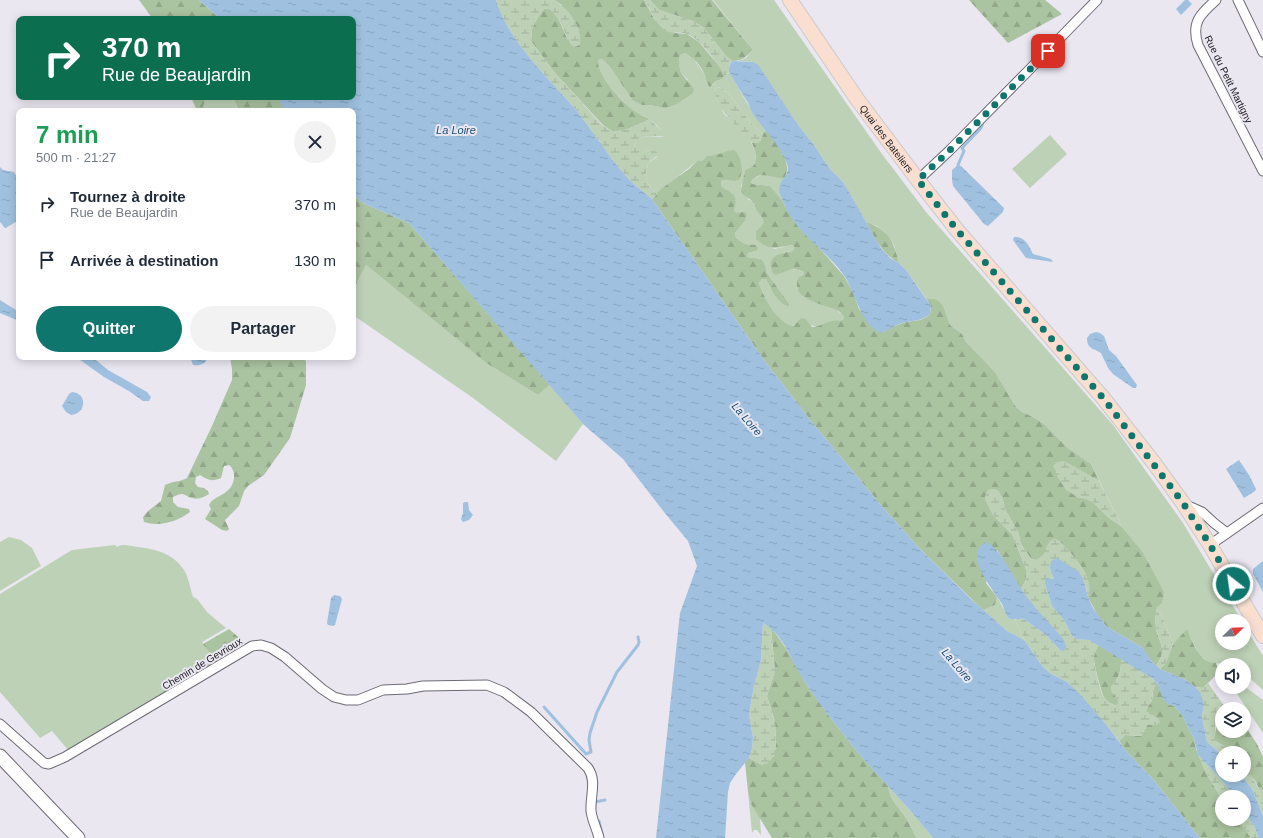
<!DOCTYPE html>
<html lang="fr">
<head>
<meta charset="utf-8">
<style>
	body { margin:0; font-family:Arial,sans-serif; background:#f2f2f3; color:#1f2937; height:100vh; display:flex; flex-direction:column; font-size:15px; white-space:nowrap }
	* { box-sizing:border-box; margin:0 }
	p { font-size:13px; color:#747a83 }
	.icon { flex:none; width:22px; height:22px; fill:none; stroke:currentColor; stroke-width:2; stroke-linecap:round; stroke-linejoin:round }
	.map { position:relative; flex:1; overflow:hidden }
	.panel { position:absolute; left:16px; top:108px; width:340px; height:252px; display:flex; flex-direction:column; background:#fff; border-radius:8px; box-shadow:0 2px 10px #0003 }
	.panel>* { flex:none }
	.top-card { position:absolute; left:16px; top:16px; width:340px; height:84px; border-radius:8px; box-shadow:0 2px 10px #0003; background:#0b6e4f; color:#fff; overflow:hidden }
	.needle { width:26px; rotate:67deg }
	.fabs { position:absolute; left:1215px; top:614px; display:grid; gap:8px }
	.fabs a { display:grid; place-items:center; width:36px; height:36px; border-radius:50%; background:#fff; box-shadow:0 2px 10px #0003; font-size:20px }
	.pin { position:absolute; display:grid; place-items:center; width:34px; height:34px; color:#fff; margin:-17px; border-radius:8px; box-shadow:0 2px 6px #0006 }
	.me { position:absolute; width:44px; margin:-22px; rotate:330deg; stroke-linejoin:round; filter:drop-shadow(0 0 3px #0008) }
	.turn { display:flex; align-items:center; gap:14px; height:84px; padding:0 20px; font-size:18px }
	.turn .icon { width:52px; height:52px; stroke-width:2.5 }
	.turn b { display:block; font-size:28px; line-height:34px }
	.round { display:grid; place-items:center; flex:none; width:42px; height:42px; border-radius:21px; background:#f2f2f3 }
	.head { display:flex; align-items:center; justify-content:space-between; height:68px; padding:0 20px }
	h1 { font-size:24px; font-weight:800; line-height:30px; color:#1e9e55 }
	.cta { display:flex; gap:8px; margin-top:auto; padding:8px 20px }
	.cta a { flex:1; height:46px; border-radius:24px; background:#0f766e; color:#fff; font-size:16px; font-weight:800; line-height:46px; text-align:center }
	.cta a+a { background:#f2f2f3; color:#1f2937 }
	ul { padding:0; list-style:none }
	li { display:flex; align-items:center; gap:12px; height:56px; padding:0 20px }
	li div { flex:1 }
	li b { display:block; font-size:15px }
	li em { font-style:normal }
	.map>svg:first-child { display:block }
</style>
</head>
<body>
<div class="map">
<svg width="1263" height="838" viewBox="0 0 1263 838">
	<defs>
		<pattern id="forest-firs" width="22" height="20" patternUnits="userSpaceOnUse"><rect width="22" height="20" fill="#aac3a0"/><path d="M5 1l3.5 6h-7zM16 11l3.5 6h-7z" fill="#92a78a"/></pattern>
		<pattern id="wetland-marsh" width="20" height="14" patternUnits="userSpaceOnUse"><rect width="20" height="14" fill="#bdd1b6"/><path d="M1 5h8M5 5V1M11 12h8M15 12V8" fill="none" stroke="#a2b39c"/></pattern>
		<pattern id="water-ripples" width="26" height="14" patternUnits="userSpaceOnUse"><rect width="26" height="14" fill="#9fc1df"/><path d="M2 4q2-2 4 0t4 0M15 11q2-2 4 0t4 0" fill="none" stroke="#89a6bf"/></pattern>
	</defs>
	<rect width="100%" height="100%" fill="#eae7f1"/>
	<g fill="#bdd1b6">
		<path d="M713,0H774L882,154L926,212L1113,425L1183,523L1242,621H1222V643H1244V625L1263,656V690L1244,673V665L1210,663L1199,655L1187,630L1173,644L1162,616L1157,607L1152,572L1142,551L1122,527L1091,464L1069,449L1044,424L1033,417L1022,412L1016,407L995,372L966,342L962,334L950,325L944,308L935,299L926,298L906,270L899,263L894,245L885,232L877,226L866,222L843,182L830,169L814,145L796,122L754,62L738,61L746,58L753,50Z"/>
		<path d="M685,53L691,55L706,76L707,85H713L716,81L722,79L729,72L756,118L767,131L763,134C757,129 752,124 747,118C740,110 728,87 716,87C713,94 720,108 724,114C727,117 731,119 734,122C746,133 757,146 756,163L750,169L745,170L744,180L741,186L749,200L753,201C755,204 755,207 757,210C765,220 769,222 756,231L774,249L792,245L796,248L793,251L784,252L771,266L774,275C784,270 793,267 804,272L797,288C801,293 804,297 809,300C820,305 837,307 844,317L843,320L828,322L818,327L810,325L806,319C802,321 796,326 791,326C778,325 762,294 759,283L762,279H766C772,289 776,302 788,307L790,305L769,276L761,259L747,257L748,253L756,251L755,245L745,244L736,238L735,233L744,222L741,213H736L734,210C737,198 733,193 722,187L721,183L722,180L734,181L721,154L713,156H707L702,161H697L657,194C644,181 645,180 648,163L657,157L654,151L637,150L634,147C636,132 656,137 666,137C661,131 656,123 649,119C645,116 639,115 635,112C623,103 597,75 598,60L602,59L610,67L633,101L642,105H649L665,108L688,80C679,71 678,68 680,55Z"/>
		<path d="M206,97H233L239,111H202Z"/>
		<path d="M1050,135L1067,154L1030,188L1012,169Z"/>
		<path d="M762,175H770L784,179C778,187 779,191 782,200L770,186L752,184L751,182L754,178Z"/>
		<path d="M366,265L486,363L538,395L550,385L583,424L556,461L473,398L353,315V291Z"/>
		<path d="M9,537L21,540L32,548L41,566L0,591V542Z"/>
		<path d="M115,545L117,547C123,543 130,546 138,547C156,549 174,554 184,570C189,578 190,588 193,597L197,599L208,613L226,628L202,642L216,661L68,750L52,731L40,738L0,692V594L72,550Z"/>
		<path d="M997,597C1003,606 1005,616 1015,620L1025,641L1017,636L1007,631L983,610L995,605Z"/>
		<path d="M1244,686L1263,700V733L1235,691L1239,690V687H1244Z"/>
		<path d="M888,786L922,824L933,838H916C913,831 910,825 906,818C898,806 890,801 888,786Z"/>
		<path d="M748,792L751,804L760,818L761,835L757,830H754L752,833Z"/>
	</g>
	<g fill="url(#forest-firs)">
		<path d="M139,0H199L220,19H153Z"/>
		<path d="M554,0H644L655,20L675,33L687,34L699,42L720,67L725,76L722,79L716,81L710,87C705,83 707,79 705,75C701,66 693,56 685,53L680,55C677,74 684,75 694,89L693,93L675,105L665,108L649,105H642L633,101L610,67L602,59L598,60C597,75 623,104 636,112C640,115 645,117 650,119L628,129L613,132L603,125L554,72L531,41L532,29L538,17L544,9H550L558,18L568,40L562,5Z"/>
		<path d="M650,0H712L753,50C746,57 742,61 732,61L726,56L704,28L693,21L659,10Z"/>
		<path d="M969,0H1045L1062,14L1008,43Z"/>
		<path d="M191,97H206L202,111H197Z"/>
		<path d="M233,97H279L287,111H239Z"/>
		<path d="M767,131C777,143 794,163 784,179C774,177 757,170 751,182L752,184L770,186L782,200L785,206L821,250L844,276L853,292L859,309L883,332C889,329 894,326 900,324C912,319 919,324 930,314L931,306L926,298L935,299L940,302L944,308L950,325L962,334L966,342L995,372L1016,407L1022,412L1033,417L1044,424L1069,449L1091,464L1099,481L1081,471L1077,497L1087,499L1094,503L1108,517L1122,527L1142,551L1164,592L1162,603L1157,607C1156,615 1154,623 1156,630C1161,646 1167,650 1156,666L1146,655L1143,648L1106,626L1098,616L1088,597L1089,585L1086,575L1081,566L1059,541L1047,546C1046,554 1044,556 1036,560L1031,559L1021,544L1018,532L1006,511L1002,497L990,508L993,515L1012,534L1026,569V580L1021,589L997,550L986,583L997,597L995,605L983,610L919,548L880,504L811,421L764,360L652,199L661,189L689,169L697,161H702L707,156C717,156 725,151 734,150C742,157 744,172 739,180L734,181L722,180L721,183L722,187C734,194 738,196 734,210L736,213L745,212L747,215L744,222L735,233L736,238L745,244L755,245L758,248L756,251L748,253L747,257L761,259C766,264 765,270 769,276L790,305L788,307C776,302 772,290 766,279H762L759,283C763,296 778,325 794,326L801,318L806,319L812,327C820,327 825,322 832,321C836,320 839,321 843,320L844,317C843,316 841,313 840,312C828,304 790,302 798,278L803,275L804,272C790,265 786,273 774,275C764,257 779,253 793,251L795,248L792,245C775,248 770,251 756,239V231C767,223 765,220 757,211C755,208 756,204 753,202C749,198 744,196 741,191L745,170C761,166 756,154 752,143H758C762,139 761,133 767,131Z"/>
		<path d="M353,194L363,203L409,223L550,385L538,395L486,363L366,265L353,291Z"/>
		<path d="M866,222C889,230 893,240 899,263C882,254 875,238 866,222Z"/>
		<path d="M230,357H273L276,360L279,357H304L306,362V385L290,438L264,475L248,486L244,491L239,506L225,520L229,529L227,531L222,530L205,519L211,509L209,505C213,497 221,497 227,491C235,485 237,471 229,465L224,466L221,478C212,482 208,480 200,475L196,477L195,483L198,487L204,488L208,491L209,494C204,497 198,500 192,498C183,495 184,491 173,497V502L178,507L189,509L190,512C177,522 159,527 144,522L143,517L148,511L161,501L165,485C173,481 180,482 187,478L212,426L232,380V369Z"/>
		<path d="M771,628C787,646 796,668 809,688C833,723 859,755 888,786C890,801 898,806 906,818C910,825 913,831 916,838H772L751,804L748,792L745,762L749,758L762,765L774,756L776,743L775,721L767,696L775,671Z"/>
		<path d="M229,629L245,643L216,661L203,644Z"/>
		<path d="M1187,629C1193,643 1199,663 1216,663L1218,669L1217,674L1203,688L1195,687L1186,680L1160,669L1166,663L1173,644Z"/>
		<path d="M1098,645L1121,658C1121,672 1120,676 1111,687L1112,691L1119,701L1117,706C1111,704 1107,702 1104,697C1102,694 1093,662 1094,657C1094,653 1097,649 1098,645Z"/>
		<path d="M1157,683L1168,704L1174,706L1182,715L1194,739L1196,749L1207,775L1222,799V819H1238L1251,838H1200L1152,778L1126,751L1119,741L1125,735L1141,736L1144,732L1147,725H1157L1154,716L1148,714L1146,710C1147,706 1149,706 1151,702C1155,695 1150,691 1157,683Z"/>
		<path d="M1223,706L1232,709H1222V731H1244V724L1257,744L1263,757V789H1259L1255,780L1244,770V753H1229L1224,746L1215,741C1214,735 1216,732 1216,727C1217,719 1212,709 1223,706Z"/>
	</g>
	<g fill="url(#wetland-marsh)">
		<path d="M496,0H554C569,9 583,27 580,45L574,47L571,45L558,18L550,9H544L538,17L532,29L531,41L554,72L602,125L613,132L628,129L650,119L667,137C656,136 636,133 634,147C640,152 650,149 657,152L658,155L648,163C645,180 644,181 657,194L652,199C644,192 634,185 627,177C606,154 591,127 571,104C543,72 509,41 496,0Z"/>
		<path d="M644,0H650L660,10L693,21L704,28L726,56L732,61L729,66V72L725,76C718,64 701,39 687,34C679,31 670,35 663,29C654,21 651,10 644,0Z"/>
		<path d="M716,87C728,87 740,110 747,118C752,124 757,129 763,134L761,141L758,143H752L719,107L715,93Z"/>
		<path d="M1063,461L1070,464L1099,481L1122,527L1108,517L1094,503L1087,499L1077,497L1066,490L1058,478L1053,466L1057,462Z"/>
		<path d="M993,488L999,491L1002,497L1006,511L1018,532L1021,544L1031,559L1036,560C1052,552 1042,544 1055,538C1067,546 1087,570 1089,584C1090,588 1089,593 1088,597L1083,578L1050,568L1055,579L1045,578V584L1052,606L1064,620L1072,636L1077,639L1089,640L1098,645C1097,649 1094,653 1094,657C1093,662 1101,694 1104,697C1107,702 1111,704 1116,706L1119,701L1111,691V687C1120,676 1121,672 1121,658L1152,678L1157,683C1150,691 1155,695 1151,702C1149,705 1147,706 1146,710C1149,715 1155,716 1159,719L1160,722L1157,725H1147L1144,732L1141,736L1125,735L1119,741L1109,728L1067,682L1050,673L1042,666L1025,641L1015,620L1021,618L1024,619L1046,635L1060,650L1021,589L1026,580V569L1012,534L993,515L985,500V495L988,490Z"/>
		<path d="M1157,607L1162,616L1173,644L1166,664L1160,669L1156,666C1167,650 1161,646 1156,630C1154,623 1156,615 1157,607Z"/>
		<path d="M763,623L771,628L775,671L767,696L775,721L776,749L774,756L768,763L762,765L749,758L752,749L753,737L749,715L754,686L761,660Z"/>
		<path d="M1208,683L1225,707H1219C1217,710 1217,710 1216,713C1215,716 1215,739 1215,741L1224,746L1229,753H1222V755L1207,742L1202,716L1204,704L1195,687L1203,688Z"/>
		<path d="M1198,755L1219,777L1235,797H1222V799L1207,775Z"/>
		<path d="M1244,770L1252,776L1259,789H1263V816L1253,791L1242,775H1244Z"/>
		<path d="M1244,810L1254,826L1259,838H1251L1238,819H1244Z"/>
	</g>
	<g fill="url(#water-ripples)">
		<path d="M199,0H496C509,41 543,72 571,104C591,127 606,154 627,177C634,185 644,192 652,199L764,360L811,421L880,504L919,548L971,599L1007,631L1017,636L1025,641L1042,666L1050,673L1067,682L1079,693L1109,728L1126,751L1152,778L1200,838H933C913,812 890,789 868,764C844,736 820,706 800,674C789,655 783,635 763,623L761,660L754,686L749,715L753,737L752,749L749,758L736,774L730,783L728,792L725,838H656L680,613L697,566L688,541L664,512L623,459L583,424L409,223L363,203L353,194V111H285L277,97H353V19H220Z"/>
		<path d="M1185,0H1188L1192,4L1181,15L1176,9Z"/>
		<path d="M732,61L754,62L759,66L796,122L814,145L830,169L843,182L849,192L881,248L890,258L899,263L906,270L931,306L930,314C921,322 913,320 902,323C896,324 890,331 883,332C881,333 879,332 877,331C862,324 854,291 845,277C828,251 798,236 785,206C783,201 779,194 779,189C780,177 792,176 786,161C779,144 766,132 755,117C752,113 750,108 748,103C742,93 735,83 729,72V67Z"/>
		<path d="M958,165L961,166L1004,208L1003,212L988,226L984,224L953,186L952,180V170Z"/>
		<path d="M0,167L3,170L14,172L19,180V221C12,223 9,227 5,228L0,222Z"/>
		<path d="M1014,237C1024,236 1029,245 1033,254L1051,259L1053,262L1026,258L1013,240Z"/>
		<path d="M0,300L19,312V321L0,313Z"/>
		<path d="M1096,332L1100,333L1104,336L1109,350L1116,356L1134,381L1137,385L1136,388H1133L1113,374L1108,368L1101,353C1093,348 1087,349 1087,338L1090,334Z"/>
		<path d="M76,357H92L108,370L147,392L151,397L149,401H143L129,391L104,377Z"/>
		<path d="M190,357H208C206,364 200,366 193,365Z"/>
		<path d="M72,392C88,393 86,414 71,415L66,412L62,406L69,394Z"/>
		<path d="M1239,460L1249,475L1256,489L1255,491L1244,498L1226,469Z"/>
		<path d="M465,502H468L469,510L473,515L469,520L463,522L461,519L463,513V503Z"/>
		<path d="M987,542C1003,552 1014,580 1026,596C1038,612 1052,625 1064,640L1066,648L1064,651L1060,650L1046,635L1024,619C1019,618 1015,621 1009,618C1005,614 1004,608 1002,604C994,591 961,553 987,542Z"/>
		<path d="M1057,558L1078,571L1083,578L1088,597L1093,608L1106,626L1143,648L1152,662L1160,669L1186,680L1195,687L1200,692L1204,704L1202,716L1207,742L1222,755V775H1242L1253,791L1263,816V838H1259L1254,826L1244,810V797H1235L1219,777L1198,755L1194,739L1182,715L1174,706L1168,704L1163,699L1157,683L1152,678L1089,640L1077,639L1072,636L1064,620L1052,606L1045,584V578L1054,579L1050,568L1051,561Z"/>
		<path d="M1263,561V592L1253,574V569Z"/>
		<path d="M334,595L340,596L342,599L335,625L333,626L328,625L327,623L331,598Z"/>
	</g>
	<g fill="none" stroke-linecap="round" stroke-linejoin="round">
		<g stroke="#9fc1df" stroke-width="3">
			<path d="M958,165L964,151L962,148L981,128L983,122"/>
			<path d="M544,707L586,754L591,752L589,740L590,733L597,712L617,672L638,645L639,642L638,637"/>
			<path d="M595,806V802L605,800"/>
			<path d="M599,821L602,834"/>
		</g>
		<g stroke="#6e6b74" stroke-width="11">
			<g id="street">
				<path d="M1216,0C1200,14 1191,23 1198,45L1263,171"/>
				<path d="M1238,0L1263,52"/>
				<path d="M918,180L949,151L1028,71L1097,0"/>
				<path d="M1184,504L1202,512L1214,523L1227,533"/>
				<path d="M1210,545L1263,508"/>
				<path d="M0,724L44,763L49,764L65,757L252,646L261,645L271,648L285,657L322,689L334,697L346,700H358L383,690L407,689L423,686L487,685L504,692L531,712L588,768C597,781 590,796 591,811C592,820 597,829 599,838"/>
			</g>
		</g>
		<g stroke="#6e6b74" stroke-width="15">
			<path id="secondary" d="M0,756L78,838"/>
		</g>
		<g stroke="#cac9ca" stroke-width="16">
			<g id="primary">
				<path id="s1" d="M790,0L857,99L918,180L957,230L1104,399L1154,463L1183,503L1210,545L1263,636"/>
			</g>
		</g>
		<use href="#street" stroke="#fff" stroke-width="9"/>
		<use href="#secondary" stroke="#fff" stroke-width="13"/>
		<use href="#primary" stroke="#fadfd1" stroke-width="14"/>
	</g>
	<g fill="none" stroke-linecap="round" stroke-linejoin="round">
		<path stroke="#0f766e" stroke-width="7" stroke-dasharray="0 12.6" d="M1048,51L949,151L918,180L957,230L1104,399L1183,503L1210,545L1233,584"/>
	</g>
	<g text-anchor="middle" stroke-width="4" stroke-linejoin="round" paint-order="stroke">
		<g font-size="10" fill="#212023" stroke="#eae7f1">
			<text transform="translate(1229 79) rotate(64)" y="4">Rue du Petit Martigny</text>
			<text dy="4" stroke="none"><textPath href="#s1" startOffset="169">Quai des Bateliers</textPath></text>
			<text transform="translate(202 663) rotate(-31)" y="4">Chemin de Gevrioux</text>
		</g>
		<g font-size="11" font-style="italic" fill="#194e76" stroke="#eae7f1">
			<text x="456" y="134">La Loire</text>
			<text transform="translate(747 419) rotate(49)" y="4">La Loire</text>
			<text transform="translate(957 665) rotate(49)" y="4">La Loire</text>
		</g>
	</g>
</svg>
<div class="fabs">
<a><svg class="needle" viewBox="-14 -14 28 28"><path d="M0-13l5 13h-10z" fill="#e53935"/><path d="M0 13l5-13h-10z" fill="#747a83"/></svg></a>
<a><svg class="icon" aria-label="sound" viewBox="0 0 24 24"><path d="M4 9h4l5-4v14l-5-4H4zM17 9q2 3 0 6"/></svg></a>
<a><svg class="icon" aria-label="layers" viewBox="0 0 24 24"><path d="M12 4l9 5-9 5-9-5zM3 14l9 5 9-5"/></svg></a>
<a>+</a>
<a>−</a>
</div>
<div class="pin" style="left:1048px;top:51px;background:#d93025"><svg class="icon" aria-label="arrive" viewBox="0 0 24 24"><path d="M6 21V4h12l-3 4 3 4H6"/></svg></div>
<svg class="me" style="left:1233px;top:584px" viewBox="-20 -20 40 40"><circle r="17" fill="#0f766e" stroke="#fff" stroke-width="3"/><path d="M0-11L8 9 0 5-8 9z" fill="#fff"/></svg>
<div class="top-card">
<div class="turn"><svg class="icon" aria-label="right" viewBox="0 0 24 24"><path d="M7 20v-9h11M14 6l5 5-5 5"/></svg><div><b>370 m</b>Rue de Beaujardin</div></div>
</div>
<section class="panel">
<div class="head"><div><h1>7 min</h1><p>500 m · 21:27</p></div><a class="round"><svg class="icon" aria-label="close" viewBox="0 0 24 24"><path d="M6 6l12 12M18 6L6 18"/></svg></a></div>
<ul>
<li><svg class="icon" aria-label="right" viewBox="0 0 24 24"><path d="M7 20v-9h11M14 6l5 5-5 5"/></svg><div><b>Tournez à droite</b><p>Rue de Beaujardin</p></div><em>370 m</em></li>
<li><svg class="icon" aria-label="arrive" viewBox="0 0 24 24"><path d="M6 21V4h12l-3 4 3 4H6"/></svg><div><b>Arrivée à destination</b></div><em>130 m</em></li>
</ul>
<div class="cta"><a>Quitter</a><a>Partager</a></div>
</section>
</div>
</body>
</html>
